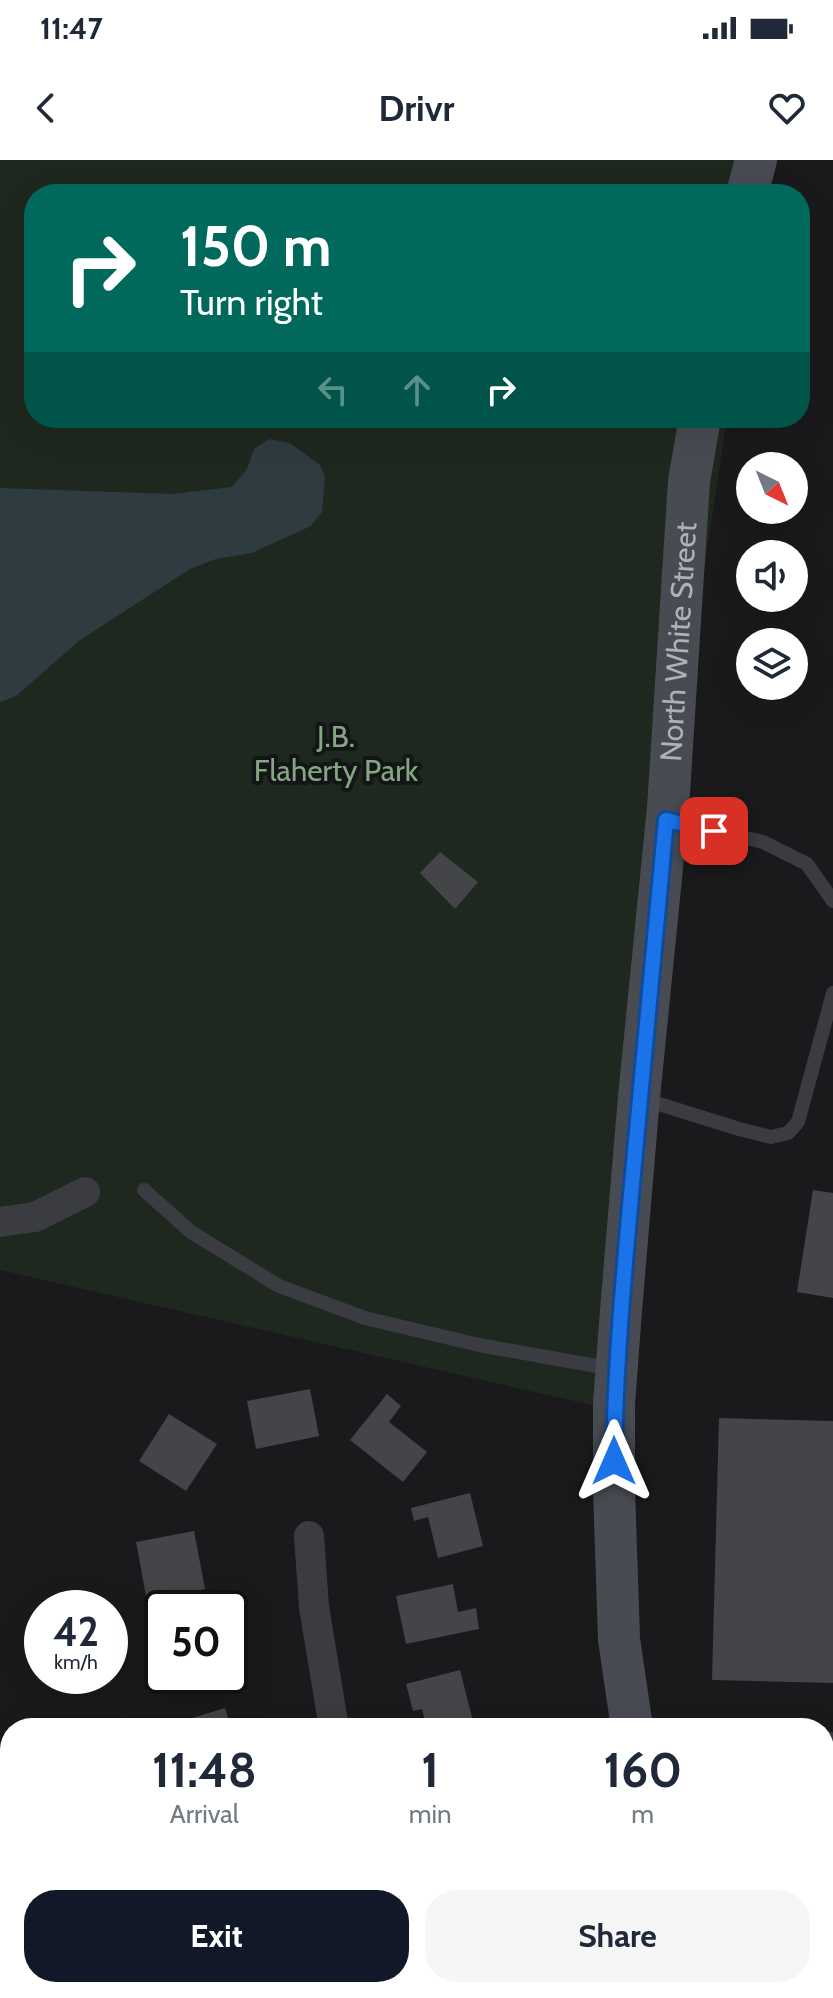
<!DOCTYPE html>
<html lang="en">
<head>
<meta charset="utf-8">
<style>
	body { margin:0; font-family:Cabin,sans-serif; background:#f6f6f7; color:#1f2937; height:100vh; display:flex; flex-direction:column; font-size:30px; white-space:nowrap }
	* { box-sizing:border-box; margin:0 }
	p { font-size:26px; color:#747a83 }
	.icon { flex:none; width:44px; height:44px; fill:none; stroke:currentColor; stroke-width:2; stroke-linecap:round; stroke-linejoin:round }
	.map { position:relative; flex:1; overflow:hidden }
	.side { position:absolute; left:0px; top:1558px; width:834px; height:280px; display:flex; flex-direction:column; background:#fff; border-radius:32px 32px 0 0; box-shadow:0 8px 32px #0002 }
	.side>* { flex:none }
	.banner { position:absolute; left:24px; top:24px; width:786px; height:244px; border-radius:32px; box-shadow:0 8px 32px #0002; background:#00695c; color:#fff; overflow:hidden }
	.needle { width:52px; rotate:137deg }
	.buttons { position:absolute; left:736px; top:292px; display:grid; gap:16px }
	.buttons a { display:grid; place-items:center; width:72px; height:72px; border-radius:50%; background:#fff; box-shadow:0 8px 32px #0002; font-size:40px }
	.speed { position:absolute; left:24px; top:1430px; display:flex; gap:16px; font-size:40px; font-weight:700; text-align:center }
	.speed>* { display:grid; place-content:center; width:104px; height:104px; border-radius:50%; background:#fff; box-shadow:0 8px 32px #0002; line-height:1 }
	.speed small { font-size:20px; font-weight:400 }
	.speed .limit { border:4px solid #111; border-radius:12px; background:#fff; color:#111 }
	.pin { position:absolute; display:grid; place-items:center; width:68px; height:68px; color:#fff; margin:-34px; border-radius:16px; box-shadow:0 4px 12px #0006 }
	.me { position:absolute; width:88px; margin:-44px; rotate:0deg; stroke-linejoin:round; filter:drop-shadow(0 0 6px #0008) }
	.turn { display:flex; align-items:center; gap:28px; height:168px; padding:0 24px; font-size:36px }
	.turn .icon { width:104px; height:104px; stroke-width:2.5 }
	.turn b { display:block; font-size:56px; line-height:68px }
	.lanes { display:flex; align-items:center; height:76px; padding:0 24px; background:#0003; justify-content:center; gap:40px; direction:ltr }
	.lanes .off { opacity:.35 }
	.eta { display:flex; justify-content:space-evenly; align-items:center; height:136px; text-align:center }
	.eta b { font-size:48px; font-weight:700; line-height:56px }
	.primary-button { display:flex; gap:16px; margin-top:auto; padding:16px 24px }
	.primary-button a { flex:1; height:92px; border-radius:32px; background:#111827; color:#fff; font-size:32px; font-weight:700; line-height:92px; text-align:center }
	.primary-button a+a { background:#f6f6f7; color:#1f2937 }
	.status { display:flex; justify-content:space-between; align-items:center; height:56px; padding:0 40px; background:#fff; direction:ltr }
	.status svg { height:22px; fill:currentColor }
	header { display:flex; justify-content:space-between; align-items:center; height:104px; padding:0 24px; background:#fff; font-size:36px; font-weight:700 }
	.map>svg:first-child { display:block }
</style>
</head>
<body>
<div class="status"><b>11:47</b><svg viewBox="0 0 49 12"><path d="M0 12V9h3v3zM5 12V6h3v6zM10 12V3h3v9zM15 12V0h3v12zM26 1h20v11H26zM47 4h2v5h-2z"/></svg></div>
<header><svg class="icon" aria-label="back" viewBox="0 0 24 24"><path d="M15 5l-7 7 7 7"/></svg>Drivr<svg class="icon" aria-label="heart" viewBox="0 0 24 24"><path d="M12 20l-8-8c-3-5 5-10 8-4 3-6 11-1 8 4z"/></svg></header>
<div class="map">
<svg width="833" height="1838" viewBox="0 0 833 1838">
	<rect width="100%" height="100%" fill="#1a1a1c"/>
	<path fill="#1f281f" d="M0,0H766L761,34H34V258H727L668,648L618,1251L0,1110Z"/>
	<path fill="#2e3b41" d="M269,279L290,283L320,305L325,317L322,352L311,366L252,393L216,399L190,409L80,480L16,536L0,542V328L172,334L232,327L247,309L254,289Z"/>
	<g fill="#434549">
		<path d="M440,692L478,722L455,749L420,713Z"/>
		<path d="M813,1030L833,1033V1138L797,1132Z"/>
		<path d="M310,1229L319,1276L256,1289L247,1241Z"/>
		<path d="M387,1234L401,1246L389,1262L427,1292L403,1322L350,1280Z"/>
		<path d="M169,1254L217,1284L186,1331L139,1301Z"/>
		<path d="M719,1258L833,1261V1523L712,1520Z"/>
		<path d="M470,1333L483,1386L438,1398L428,1357L414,1361L411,1348Z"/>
		<path d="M194,1371L205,1429L147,1441L136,1382Z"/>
		<path d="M453,1424L458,1452L476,1448L479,1469L406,1484L396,1436Z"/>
		<path d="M230,1484H231L238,1518L199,1526L197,1516H230Z"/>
		<path d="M460,1510L474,1565L461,1568H427L422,1549L413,1551L406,1524Z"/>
		<path d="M225,1548L231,1568H175L173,1564Z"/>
		<path d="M55,1828H122L111,1838H56L50,1832Z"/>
	</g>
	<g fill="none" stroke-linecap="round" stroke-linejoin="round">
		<g stroke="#3a3c41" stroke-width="14">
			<path d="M671,661L763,682L807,704L833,741"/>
			<path d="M643,939L739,969L771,977L788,973L798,962L833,833"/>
			<path d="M144,1030L191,1072L279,1126L365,1158L479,1185L613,1209"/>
			<path d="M824,1578L830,1579L829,1664L824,1676"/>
			<path d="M824,1700L833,1703"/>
		</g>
		<g stroke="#3a3c41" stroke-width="30">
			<path d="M0,1062L35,1057L85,1032"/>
			<path d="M309,1376L314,1447L334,1568"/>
			<path d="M325,1838L365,1828"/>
		</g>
		<g stroke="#484b52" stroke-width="42">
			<path d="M747,34L756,0"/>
			<path id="s1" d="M632,1568L619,1479L614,1329V1244L621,1151L639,937L668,648L689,321L700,258"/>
			<path d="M669,1828L671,1838"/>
		</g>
	</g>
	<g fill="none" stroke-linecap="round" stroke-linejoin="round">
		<g stroke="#114b97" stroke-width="20">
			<path id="route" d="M614,1301C615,1212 623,1123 631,1035C642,910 654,785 666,660L714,671"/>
		</g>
		<use href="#route" stroke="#1a73e8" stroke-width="14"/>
	</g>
	<g text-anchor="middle" stroke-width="8" stroke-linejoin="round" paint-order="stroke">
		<g font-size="30" fill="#abb2bc" stroke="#141517">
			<text dy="10" stroke="none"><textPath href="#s1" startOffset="1090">North White Street</textPath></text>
		</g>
		<g font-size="30" fill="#83a881" stroke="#141517">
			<text x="336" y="587">J.B.<tspan x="336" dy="34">Flaherty Park</tspan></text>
		</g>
	</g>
</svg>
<div class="buttons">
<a><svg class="needle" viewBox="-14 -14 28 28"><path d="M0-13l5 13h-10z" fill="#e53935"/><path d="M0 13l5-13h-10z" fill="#747a83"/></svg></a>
<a><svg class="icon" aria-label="sound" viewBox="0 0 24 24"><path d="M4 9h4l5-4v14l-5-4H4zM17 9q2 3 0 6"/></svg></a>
<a><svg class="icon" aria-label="layers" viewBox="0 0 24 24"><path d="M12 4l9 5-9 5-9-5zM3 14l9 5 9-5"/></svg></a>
</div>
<div class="speed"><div>42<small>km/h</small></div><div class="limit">50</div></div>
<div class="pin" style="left:714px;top:671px;background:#d93025"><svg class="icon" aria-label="arrive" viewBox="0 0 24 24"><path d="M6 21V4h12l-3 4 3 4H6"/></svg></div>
<svg class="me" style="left:614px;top:1301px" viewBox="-20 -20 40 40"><path d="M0-17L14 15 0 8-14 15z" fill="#1a73e8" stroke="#fff" stroke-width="4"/></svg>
<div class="banner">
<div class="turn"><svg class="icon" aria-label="right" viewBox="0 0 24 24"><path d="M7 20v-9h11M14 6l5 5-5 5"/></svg><div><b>150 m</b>Turn right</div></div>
<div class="lanes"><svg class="icon off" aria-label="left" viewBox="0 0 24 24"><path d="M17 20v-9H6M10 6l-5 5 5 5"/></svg><svg class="icon off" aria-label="ahead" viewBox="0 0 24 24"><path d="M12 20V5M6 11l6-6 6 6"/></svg><svg class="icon" aria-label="right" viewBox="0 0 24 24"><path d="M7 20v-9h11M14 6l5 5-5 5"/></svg></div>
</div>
<section class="side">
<div class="eta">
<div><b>11:48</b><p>Arrival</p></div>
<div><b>1</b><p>min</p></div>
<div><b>160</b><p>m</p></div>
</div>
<div class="primary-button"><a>Exit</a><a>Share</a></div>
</section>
</div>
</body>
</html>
